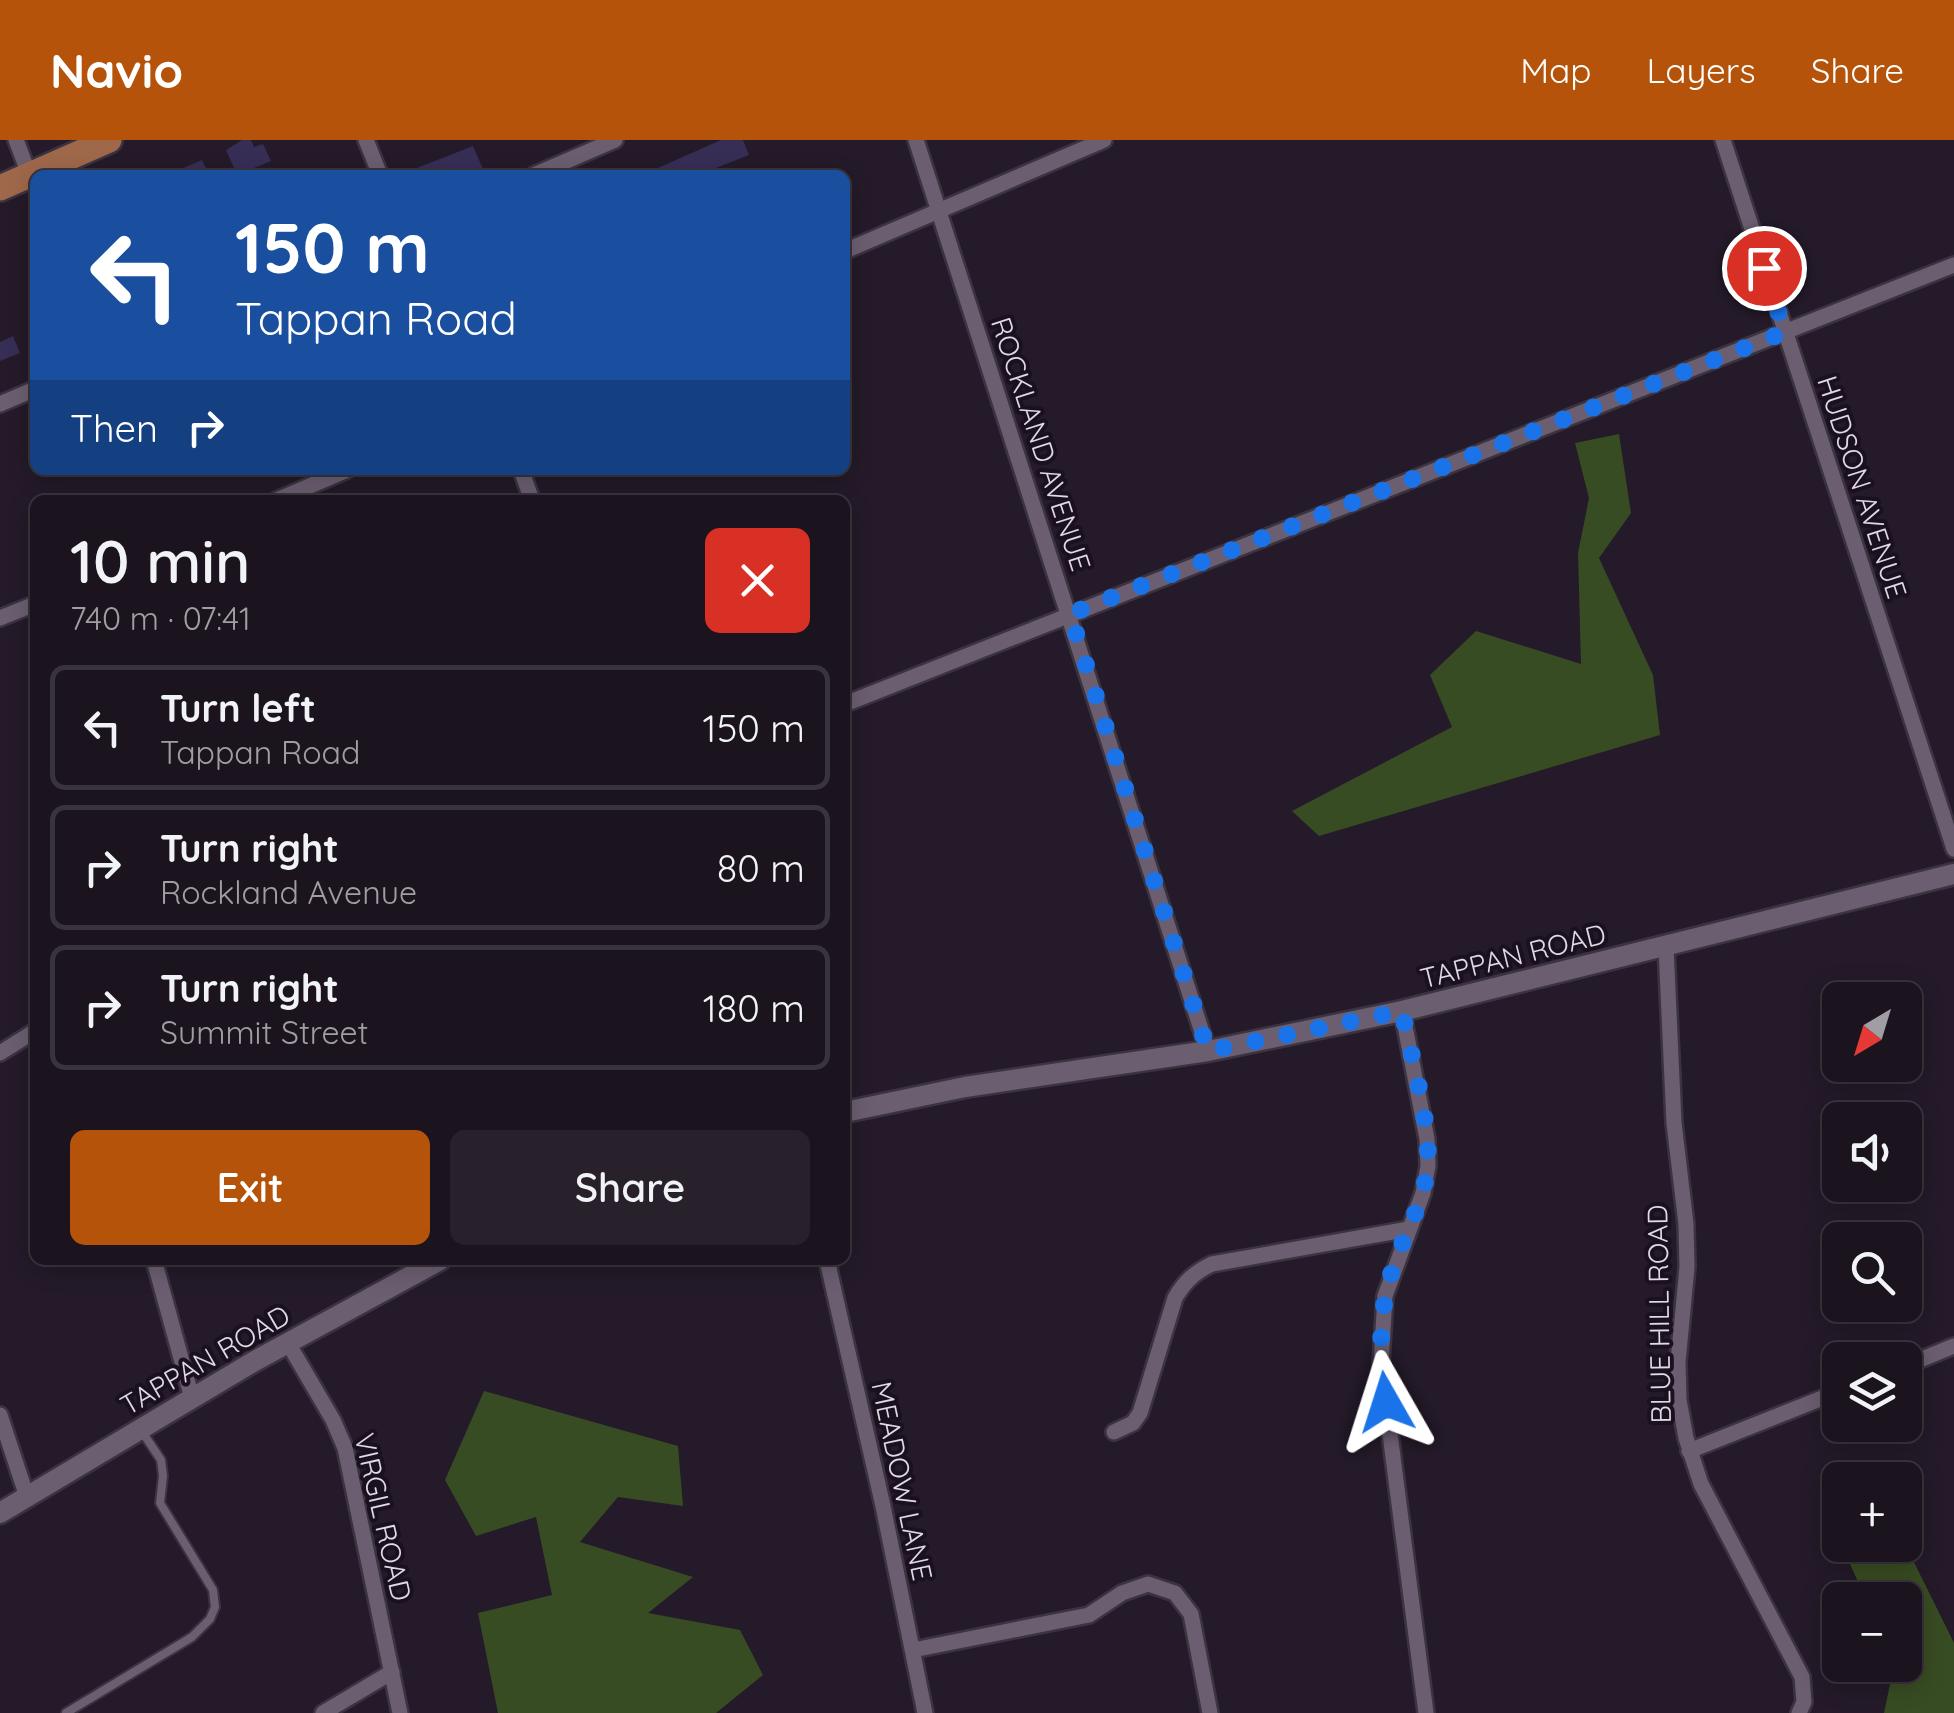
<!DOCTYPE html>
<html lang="en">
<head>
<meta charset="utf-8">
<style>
	body { margin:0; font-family:Quicksand,sans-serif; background:#28212c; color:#f1f3f6; height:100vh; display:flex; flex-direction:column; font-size:38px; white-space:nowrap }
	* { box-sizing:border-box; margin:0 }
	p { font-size:32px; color:#a09ea4 }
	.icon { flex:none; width:55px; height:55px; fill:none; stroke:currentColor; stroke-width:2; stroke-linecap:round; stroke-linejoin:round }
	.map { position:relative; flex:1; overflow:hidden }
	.drawer { position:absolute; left:30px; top:355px; width:820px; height:770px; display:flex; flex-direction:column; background:#1b141f; border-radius:15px; box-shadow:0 5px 25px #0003,0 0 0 2px #39333d }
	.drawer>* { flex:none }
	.guide { position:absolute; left:30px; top:30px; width:820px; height:305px; border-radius:15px; box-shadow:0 5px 25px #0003,0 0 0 2px #39333d; background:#1a4fa0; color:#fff; overflow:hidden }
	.needle { width:65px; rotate:218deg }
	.fabs { position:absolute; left:1822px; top:842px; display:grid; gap:20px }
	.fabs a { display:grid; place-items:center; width:100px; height:100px; border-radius:15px; background:#1b141f; box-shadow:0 5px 25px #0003,0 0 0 2px #39333d; font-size:50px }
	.pin { position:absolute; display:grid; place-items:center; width:85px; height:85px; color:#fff; margin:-42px; border:5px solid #fff; border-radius:50%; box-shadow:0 2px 10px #0007 }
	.me { position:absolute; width:110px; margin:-55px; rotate:354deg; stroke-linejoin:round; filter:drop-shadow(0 0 8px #0008) }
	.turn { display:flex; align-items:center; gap:35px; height:210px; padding:0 40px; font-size:45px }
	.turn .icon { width:130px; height:130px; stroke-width:2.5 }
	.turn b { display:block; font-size:70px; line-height:85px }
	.then { display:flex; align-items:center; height:95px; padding:0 40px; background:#0003; gap:20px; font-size:38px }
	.round { display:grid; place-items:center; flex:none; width:105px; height:105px; border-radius:15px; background:#28212c }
	.summary { display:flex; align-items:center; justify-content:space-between; height:170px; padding:0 40px }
	h1 { font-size:60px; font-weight:600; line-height:75px }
	.primary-button { display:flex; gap:20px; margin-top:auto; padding:20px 40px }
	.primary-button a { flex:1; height:115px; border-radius:15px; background:#b45309; color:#fff; font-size:40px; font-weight:600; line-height:115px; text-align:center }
	.primary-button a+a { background:#28212c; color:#f1f3f6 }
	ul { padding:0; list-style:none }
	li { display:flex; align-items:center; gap:30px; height:125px; margin:0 20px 15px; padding:0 20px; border:5px solid #39333d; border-radius:15px }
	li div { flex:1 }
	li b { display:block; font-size:38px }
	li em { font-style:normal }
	header { display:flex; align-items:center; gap:60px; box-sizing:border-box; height:140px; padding:0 50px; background:#b45309; color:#fff }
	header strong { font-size:48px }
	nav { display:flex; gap:55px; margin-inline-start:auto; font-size:35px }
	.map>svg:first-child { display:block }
</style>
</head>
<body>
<header>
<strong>Navio</strong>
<nav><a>Map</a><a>Layers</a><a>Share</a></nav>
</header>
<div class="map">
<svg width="1954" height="1573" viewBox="0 0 1954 1573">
	<rect width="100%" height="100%" fill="#241a29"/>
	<g fill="#384c23">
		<path d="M1619,294L1631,373L1599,418L1653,535L1660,595L1319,696L1292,671L1452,587L1430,535L1476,491L1581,524L1578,413L1589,358L1575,303Z"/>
		<path d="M484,1251L678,1306L683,1366L618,1357L580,1402L693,1437L648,1473L740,1490L763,1535L716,1573H498L478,1473L552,1455L536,1377L476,1396L445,1340Z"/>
		<path d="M1905,1404L1954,1503V1573H1884L1894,1525H1905V1460H1866L1843,1408Z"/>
	</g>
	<g fill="#362e55">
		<path d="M242,0H251L254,7L263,4L271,21L237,35L226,10Z"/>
		<path d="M721,0H743L749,15L698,35H642Z"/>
		<path d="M473,6L483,29L470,35H399Z"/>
		<path d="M202,20L209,35H167Z"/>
		<path d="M13,196L20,213L0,221V202Z"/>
	</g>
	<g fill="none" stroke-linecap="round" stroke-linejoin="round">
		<g stroke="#3b3440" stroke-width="12">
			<path id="service" d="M66,1573L192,1497L210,1479L215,1467L213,1450L160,1363L163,1336L161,1320L143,1293"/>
		</g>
		<g stroke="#3b3440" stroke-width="20">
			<g id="minor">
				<path d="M16,0L29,34"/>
				<path d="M366,0L380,35"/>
				<path d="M916,0L1208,911"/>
				<path d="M1723,0L1954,709"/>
				<path d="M534,35L615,0"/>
				<path d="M845,111L1104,0"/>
				<path d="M0,264L35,249"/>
				<path d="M521,330L532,360"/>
				<path d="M277,360L347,330"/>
				<path d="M0,478L35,464"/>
				<path d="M845,564L1954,125"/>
				<path d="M1666,807L1674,983L1686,1084L1687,1127L1678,1222L1679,1260L1686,1298L1701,1344L1802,1537L1804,1562L1799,1573"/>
				<path d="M1402,871L1427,999L1428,1026L1423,1053L1385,1156L1381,1224L1426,1573"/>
				<path d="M0,913L35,891"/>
				<path d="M154,1120L192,1258"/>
				<path d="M827,1120L883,1366L925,1573"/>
				<path d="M288,1203L333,1280L345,1308L400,1573"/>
				<path d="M1905,1226L1954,1206"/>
				<path d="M0,1275L27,1357"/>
				<path d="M1114,1292L1133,1283L1140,1273L1175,1158C1185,1141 1195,1132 1212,1124L1409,1089"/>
				<path d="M1689,1311L1840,1251"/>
				<path d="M913,1510L1089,1475L1122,1453L1148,1444L1175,1453L1191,1474L1210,1573"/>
				<path d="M323,1573L392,1532"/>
			</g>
		</g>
		<g stroke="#3b3440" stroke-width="25">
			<g id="tertiary">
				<path d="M845,972L965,947L1208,911L1402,871L1954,734"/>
				<path d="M0,1373L253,1222L440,1120"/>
			</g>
		</g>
		<g stroke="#3b3440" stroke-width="30">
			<path id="primary" d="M0,48L109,0"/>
		</g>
		<use href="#service" stroke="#6b5e71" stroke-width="8"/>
		<use href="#minor" stroke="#6b5e71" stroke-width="15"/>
		<use href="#tertiary" stroke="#6b5e71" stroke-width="20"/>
		<use href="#primary" stroke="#9f684b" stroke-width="25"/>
	</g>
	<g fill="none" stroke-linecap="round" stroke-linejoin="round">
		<path stroke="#1a73e8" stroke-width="18" stroke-dasharray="0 32.4" d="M1386,1262C1379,1215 1378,1171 1394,1125C1405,1093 1422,1066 1427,1031C1432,986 1411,917 1402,871L1208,911L1070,474L1785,192L1764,128"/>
	</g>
	<g text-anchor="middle" stroke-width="8" stroke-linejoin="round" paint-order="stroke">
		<g font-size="28" fill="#e0dae4" stroke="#1a1020">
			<text transform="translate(1041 304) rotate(72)" y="10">ROCKLAND AVENUE</text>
			<text transform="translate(1862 347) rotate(72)" y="10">HUDSON AVENUE</text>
			<text transform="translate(1513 816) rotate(-14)" y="10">TAPPAN ROAD</text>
			<text transform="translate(1659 1174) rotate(-91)" y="10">BLUE HILL ROAD</text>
			<text transform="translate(205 1220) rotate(-30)" y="10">TAPPAN ROAD</text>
			<text transform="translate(902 1341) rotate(78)" y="10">MEADOW LANE</text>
			<text transform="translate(383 1377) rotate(77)" y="10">VIRGIL ROAD</text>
		</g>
	</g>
</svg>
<div class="fabs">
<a><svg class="needle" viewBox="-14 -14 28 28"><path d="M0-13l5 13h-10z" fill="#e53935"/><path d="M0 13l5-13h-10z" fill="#a09ea4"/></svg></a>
<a><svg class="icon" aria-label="sound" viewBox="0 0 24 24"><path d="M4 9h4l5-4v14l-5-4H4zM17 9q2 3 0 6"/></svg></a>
<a><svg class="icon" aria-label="search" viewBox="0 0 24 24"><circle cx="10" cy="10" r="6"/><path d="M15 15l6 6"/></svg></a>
<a><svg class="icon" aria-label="layers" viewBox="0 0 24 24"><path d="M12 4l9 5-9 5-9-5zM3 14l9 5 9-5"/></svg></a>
<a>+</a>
<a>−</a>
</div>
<div class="pin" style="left:1764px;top:128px;background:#d93025"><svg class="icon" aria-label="arrive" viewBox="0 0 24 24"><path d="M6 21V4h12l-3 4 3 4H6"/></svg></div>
<svg class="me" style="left:1386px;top:1262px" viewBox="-20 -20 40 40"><path d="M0-17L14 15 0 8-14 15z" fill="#1a73e8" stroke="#fff" stroke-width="4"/></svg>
<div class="guide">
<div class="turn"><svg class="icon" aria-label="left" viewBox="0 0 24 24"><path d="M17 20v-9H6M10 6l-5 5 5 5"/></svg><div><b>150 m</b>Tappan Road</div></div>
<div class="then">Then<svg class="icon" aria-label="right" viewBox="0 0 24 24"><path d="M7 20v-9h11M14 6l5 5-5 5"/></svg></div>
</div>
<section class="drawer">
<div class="summary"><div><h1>10 min</h1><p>740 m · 07:41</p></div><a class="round" style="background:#d93025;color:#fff"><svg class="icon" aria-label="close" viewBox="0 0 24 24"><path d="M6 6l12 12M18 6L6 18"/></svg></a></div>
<ul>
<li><svg class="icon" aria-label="left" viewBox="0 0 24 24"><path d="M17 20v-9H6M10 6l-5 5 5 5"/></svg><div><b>Turn left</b><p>Tappan Road</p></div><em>150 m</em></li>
<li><svg class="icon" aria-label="right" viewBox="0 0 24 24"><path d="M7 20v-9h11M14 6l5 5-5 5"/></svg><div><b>Turn right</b><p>Rockland Avenue</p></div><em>80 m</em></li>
<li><svg class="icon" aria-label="right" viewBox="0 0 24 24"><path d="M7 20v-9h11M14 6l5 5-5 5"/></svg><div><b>Turn right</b><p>Summit Street</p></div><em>180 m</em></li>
</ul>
<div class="primary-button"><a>Exit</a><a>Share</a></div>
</section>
</div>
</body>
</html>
